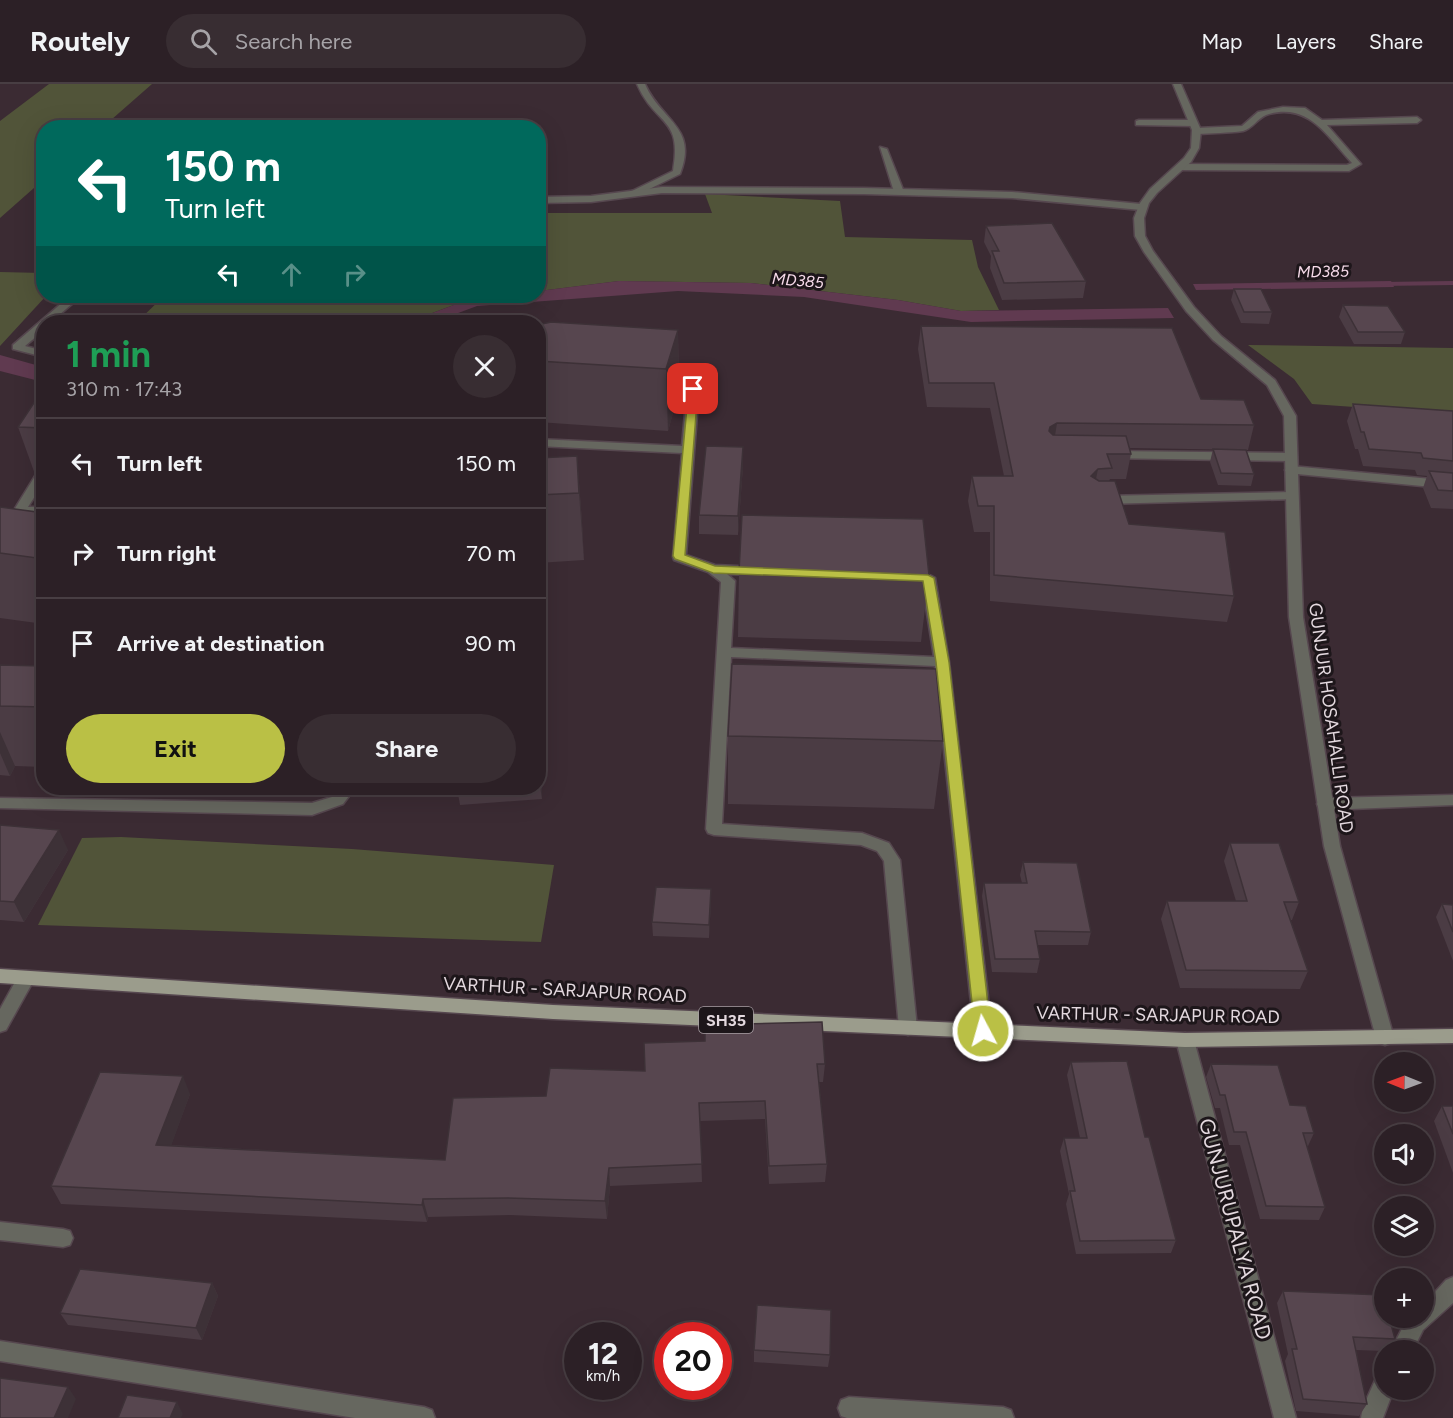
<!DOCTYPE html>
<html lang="en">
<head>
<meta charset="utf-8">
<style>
	body { margin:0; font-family:Figtree,sans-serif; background:#382d32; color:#f1f3f6; height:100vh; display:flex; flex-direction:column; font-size:22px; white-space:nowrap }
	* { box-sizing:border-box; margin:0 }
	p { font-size:20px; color:#a6a3a7 }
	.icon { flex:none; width:33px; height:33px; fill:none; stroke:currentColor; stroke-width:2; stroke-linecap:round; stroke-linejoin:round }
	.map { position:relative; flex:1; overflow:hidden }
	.side { position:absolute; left:36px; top:231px; width:510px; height:480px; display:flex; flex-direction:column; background:#2c2026; border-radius:24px; box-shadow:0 6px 24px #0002,0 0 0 2px #483e43 }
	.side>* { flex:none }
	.banner { position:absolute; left:36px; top:36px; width:510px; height:183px; border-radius:24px; box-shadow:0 6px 24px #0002,0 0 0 2px #483e43; background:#00695c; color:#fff; overflow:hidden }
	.needle { width:39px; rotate:271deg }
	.controls { position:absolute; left:1374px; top:968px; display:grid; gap:12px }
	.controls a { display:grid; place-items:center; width:60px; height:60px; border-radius:50%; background:#2c2026; box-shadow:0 6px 24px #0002,0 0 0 2px #483e43; font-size:30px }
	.speed { position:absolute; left:564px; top:1238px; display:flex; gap:12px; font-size:30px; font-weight:700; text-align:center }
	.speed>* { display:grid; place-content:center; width:78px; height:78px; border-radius:50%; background:#2c2026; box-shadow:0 6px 24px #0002,0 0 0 2px #483e43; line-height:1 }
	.speed small { font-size:15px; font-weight:400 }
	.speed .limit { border:9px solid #d22; background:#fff; color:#111 }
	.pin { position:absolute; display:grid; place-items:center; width:51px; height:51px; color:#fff; margin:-26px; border-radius:12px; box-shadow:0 3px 9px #0006 }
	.me { position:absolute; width:66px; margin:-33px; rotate:354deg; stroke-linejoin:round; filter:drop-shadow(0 0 4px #0008) }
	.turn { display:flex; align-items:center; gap:21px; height:126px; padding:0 30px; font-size:27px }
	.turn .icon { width:78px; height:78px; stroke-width:2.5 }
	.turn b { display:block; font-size:42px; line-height:51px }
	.lanes { display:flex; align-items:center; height:57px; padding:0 30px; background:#0003; justify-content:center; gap:30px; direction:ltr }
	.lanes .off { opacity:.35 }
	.round { display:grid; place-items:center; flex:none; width:63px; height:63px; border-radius:32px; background:#382d32 }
	.head { display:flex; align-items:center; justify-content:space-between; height:102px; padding:0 30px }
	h1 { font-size:36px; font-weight:700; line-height:45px; color:#1e9e55 }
	.cta { display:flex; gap:12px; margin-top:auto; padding:12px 30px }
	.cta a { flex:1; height:69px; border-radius:36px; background:#bac045; color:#111; font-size:24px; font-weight:700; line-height:69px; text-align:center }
	.cta a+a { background:#382d32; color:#f1f3f6 }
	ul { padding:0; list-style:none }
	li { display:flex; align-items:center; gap:18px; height:90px; padding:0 30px; border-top:2px solid #483e43 }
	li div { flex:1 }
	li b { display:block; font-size:22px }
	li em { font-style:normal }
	header { display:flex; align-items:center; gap:36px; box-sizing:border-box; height:84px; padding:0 30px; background:#2c2026; border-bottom:2px solid #483e43 }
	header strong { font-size:28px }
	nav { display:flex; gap:33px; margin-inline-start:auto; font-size:21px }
	.search { width:420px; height:54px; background:#382d32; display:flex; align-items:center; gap:15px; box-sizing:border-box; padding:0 21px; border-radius:33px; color:#a6a3a7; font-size:22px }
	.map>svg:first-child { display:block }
</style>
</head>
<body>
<header>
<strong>Routely</strong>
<div class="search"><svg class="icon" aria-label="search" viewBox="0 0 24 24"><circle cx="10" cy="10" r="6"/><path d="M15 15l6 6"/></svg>Search here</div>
<nav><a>Map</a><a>Layers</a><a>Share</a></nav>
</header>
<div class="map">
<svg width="1453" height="1334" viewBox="0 0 1453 1334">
	<rect width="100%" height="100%" fill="#3b2b33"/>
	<g fill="#515439">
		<path d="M49,0H152L103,43L44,44L43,96L0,134V37Z"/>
		<path d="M705,110L840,117L845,153L972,156L978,183L999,226L961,227L898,216L751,199L619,197L539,207L538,129H712Z"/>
		<path d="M0,188L43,189L44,212H46L0,262Z"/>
		<path d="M164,212H496L470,215L408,238H137Z"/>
		<path d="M1248,261L1453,264V330L1312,320L1294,295Z"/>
		<path d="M121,753L352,765L554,781L541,858L38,841L82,754Z"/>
	</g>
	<g fill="#603a50">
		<path d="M619,197L751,199L898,216L961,227L1168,224L1174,234L971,238L804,213L678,207L477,222L434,238H408L470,215L496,212H538L539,207Z"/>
		<path d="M1391,197L1394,203L1196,206L1193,200Z"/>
		<path d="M0,271L43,283V298L0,287Z"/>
	</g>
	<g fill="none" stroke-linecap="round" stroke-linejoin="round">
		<path fill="#603a50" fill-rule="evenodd" d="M1453,197V201L1381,202L1378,200L1381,198Z"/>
		<g stroke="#56474f" stroke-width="3">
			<g id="service">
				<path d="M637,0H645C660,36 699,43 680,90L635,112L630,109L632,107L673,87C683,32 655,42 637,0Z"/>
				<path d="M1139,36H1193L1197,39L1193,42L1136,41V37Z"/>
				<path d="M880,63L887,65L904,108L902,110L894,108Z"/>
				<path d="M70,212H81L51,238H44V246L25,262L44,267V273L13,265V261Z"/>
				<path d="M659,290L677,294L699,305L686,471L715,481L758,483L765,487L758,491L727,490L735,497L731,564L934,573L922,498L908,497L901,493C909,487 927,488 935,494L949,578L992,947L989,952L983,954L977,952L974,947L935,582L731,573L722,740L862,749L889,759L900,776L917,944L914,949L908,951L902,949L899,944L884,777L877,767L861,761L714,751L708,749L706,745L721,498L708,488L674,476L673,473L682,369L538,362V355L682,362L687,307L655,295V291Z"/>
				<path d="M1291,382L1453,397V405L1287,389L1285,386Z"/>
				<path d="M40,384H44V398L28,423H44V431L16,429L14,426Z"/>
				<path d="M340,704H355L343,720L312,731L0,724V714L312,719L332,713Z"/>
				<path d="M26,887L32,889L35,894L6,946L0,948V925L20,889Z"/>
				<path d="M0,1138L63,1145L70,1147L73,1154L70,1161L63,1163L0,1156Z"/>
			</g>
		</g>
		<g stroke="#56474f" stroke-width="3">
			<g id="minor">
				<path d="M1283,23L1305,24L1322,36L1417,33L1421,36L1417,39L1327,41L1361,80L1349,87L1180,86L1176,83L1180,80L1347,81L1352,79C1327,52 1308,17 1266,31C1258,34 1252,45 1243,47C1229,49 1212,49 1197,50L1193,47L1197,44L1242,42L1258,28Z"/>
				<path d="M662,103L864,104L1012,108L1141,120L1146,123L1141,126L1012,114L864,110L662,109L591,118L538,119V113L591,112Z"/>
				<path d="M1110,367L1291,369L1297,373L1291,377L1106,374L1104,371Z"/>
				<path d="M1292,408L1298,412L1296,415L1103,420L1097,416L1103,412Z"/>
				<path d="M1453,711V721L1325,726L1319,724L1317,720L1319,716L1325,714Z"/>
				<path d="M1453,1193V1219L1423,1246L1413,1266H1391L1408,1233H1424V1220L1446,1196Z"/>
				<path d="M0,1257L424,1323L432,1326L435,1334H355L0,1277Z"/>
				<path d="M1384,1291V1305H1394L1383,1334H1361L1363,1323L1376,1294Z"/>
				<path d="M849,1313L1003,1323L1011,1326L1014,1334H847L841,1332L838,1324L841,1316Z"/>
			</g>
		</g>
		<g stroke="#56474f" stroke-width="3">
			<g id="tertiary">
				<path d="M1173,0H1181L1201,46L1199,64L1191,78L1157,109L1149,119L1144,134L1145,152L1153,167L1194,223L1221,252L1275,296L1296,332L1303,533L1340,762L1394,954L1391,959L1385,961L1379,959L1376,954L1324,762L1289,533L1284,332L1267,301L1213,256L1186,227L1144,168L1135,152L1134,134L1140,119L1150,105L1184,74L1191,64L1192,46Z"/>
				<path d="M1185,949L1191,951L1194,956L1296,1334H1274L1176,956L1179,951Z"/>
			</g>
		</g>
		<g stroke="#56474f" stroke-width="3">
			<path id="primary" d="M0,885L553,921L1185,949L1453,945V959L1185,963L553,935L0,899Z"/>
		</g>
		<use href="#service" fill="#66675f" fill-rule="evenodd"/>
		<use href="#minor" fill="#66675f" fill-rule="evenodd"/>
		<use href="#tertiary" fill="#66675f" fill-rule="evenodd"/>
		<use href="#primary" fill="#9b9c8c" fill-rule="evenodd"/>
	</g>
	<g fill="#4b3c44">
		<path d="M986,142L1086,197L1083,214L1002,216L990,184L991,172L984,158Z"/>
		<path d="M1234,205L1272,228L1269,240L1241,239L1231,216Z"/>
		<path d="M1343,221L1405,248L1401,260H1354L1339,233Z"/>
		<path d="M921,242L1201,315L1254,341L1248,366L1130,364L1131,370L1126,395H1110L1109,397L1129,440L1234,512L1227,538L990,517V448H974L968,417L972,392H1004L990,324L927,323L918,265Z"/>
		<path d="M678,246L679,307L668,347L538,338V248Z"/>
		<path d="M43,305L44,407H41L18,343Z"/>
		<path d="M1353,320L1453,327V425L1431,424L1423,404L1427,392L1417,391L1415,386L1363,382L1358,365H1355L1347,337Z"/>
		<path d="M1213,365L1254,390L1251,402L1218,401L1210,378Z"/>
		<path d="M577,372L582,438L584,476L538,479V374Z"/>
		<path d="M743,382L738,451L699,450V431Z"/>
		<path d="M0,423L44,429V540L0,534Z"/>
		<path d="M739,487L929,491L921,558L738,553Z"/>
		<path d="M538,522L540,540L542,715L460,721L457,704H538Z"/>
		<path d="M0,581L44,582V683L15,682L10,692L0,691Z"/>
		<path d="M728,652L943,657L934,725L728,720Z"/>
		<path d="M214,704H314L311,712L215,707Z"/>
		<path d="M0,741L68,766L24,838L0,836Z"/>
		<path d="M1230,759L1299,818L1292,836H1290L1308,887L1300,905L1180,904L1161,835L1167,817H1236L1224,777Z"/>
		<path d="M1023,778L1091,848L1088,861H1037L1040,875L1037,889L992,888L982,812L984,799H1022L1020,791Z"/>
		<path d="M711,819L709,854L653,852L652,838Z"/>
		<path d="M1442,820L1453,821V877L1436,833Z"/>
		<path d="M1071,978L1145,1053L1176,1156L1171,1169L1076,1170L1066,1120L1069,1110L1060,1067L1064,1054H1080L1067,991Z"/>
		<path d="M825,980L823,998H819L827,1080L825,1098L769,1100L765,1035L700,1037L702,1098L610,1102L607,1135L510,1131L428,1133L427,1138L61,1120L51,1102L190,1010L171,1061L445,1076L546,1012L645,987Z"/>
		<path d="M1211,980L1290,1021L1314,1049L1308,1062H1307L1325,1123L1319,1136L1260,1135L1240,1061H1229L1220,1024H1215L1206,993Z"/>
		<path d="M1442,1022H1453V1089L1434,1037Z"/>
		<path d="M212,1199L218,1212L202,1256L68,1241L60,1229Z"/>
		<path d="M1283,1207L1395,1255L1388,1266H1384V1267L1356,1266L1367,1320L1359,1332L1296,1327L1285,1277L1288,1270L1277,1219Z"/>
		<path d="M754,1266L830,1271L828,1283L754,1278Z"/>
	</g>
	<g fill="#3d3137">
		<path d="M678,246L679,307L668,347L666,285Z"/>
		<path d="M1057,339L1053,364L1046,368L1050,343Z"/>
		<path d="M743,363V382L738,451V432Z"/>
		<path d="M577,372L582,438L584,476L579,409Z"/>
		<path d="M1098,385L1093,410L1091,392Z"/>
		<path d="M538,522L540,540L542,715L538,689Z"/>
		<path d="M0,648L15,682L10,692L0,669Z"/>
		<path d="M309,704H314L311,712Z"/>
		<path d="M59,746L68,766L24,838L14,818Z"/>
		<path d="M711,805V819L709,854V841Z"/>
		<path d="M183,992L190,1010L165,1079L156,1061Z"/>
		<path d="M609,1084L610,1102L607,1135L605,1117Z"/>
		<path d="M423,1115L428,1133L427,1138L422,1121Z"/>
		<path d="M212,1199L218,1212L202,1256L196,1244Z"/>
		<path d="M68,1303L76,1315L68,1334H54Z"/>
		<path d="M177,1318L183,1330L181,1334H170Z"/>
	</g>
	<g fill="#57464f" stroke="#3d3137" stroke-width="1.5">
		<path d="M1052,139L1086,197L1004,199L992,167H999L986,142Z"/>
		<path d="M1234,205H1261L1272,228H1244Z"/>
		<path d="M1343,221L1388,222L1405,248H1358Z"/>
		<path d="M551,238L678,246L666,285L538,277V248L542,240Z"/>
		<path d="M921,242L1172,244L1201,315L1244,316L1254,341L1057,339L1050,343L1049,347L1053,351L1126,352L1131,370H1107L1112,384L1098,385L1091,392L1099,397H1115L1129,440L1225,448L1234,512L994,491V422H978L972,392H1013L994,299H929Z"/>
		<path d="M43,305L44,344L18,343Z"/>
		<path d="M1353,320L1453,327V377L1423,374L1421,369L1369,365L1364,348H1361Z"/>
		<path d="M706,362L743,363L738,432L699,431Z"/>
		<path d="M1213,365L1246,366L1254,390L1221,389Z"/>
		<path d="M577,372L579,409L538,411V374Z"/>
		<path d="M1429,387L1453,389V407L1438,406Z"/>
		<path d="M0,423L44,429V475L0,469Z"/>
		<path d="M742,431L923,435L929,491L739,487Z"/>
		<path d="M732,580L936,585L943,657L728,652Z"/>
		<path d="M0,581L44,582V623L0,622Z"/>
		<path d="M0,741L59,746L14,818L0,817Z"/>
		<path d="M1230,759H1279L1299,818H1284L1308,887L1186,886L1167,817H1247Z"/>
		<path d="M1023,778L1077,779L1091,848L1035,847L1040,875H995L984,799H1027Z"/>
		<path d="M656,803L711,805L709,841L652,838Z"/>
		<path d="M1442,820L1453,821V848Z"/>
		<path d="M822,938L825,980H817L827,1080L769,1082L765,1017L699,1019L702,1080L609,1084L605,1117L507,1114L423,1115L422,1121L51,1102L100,988L183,992L156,1061L445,1076L453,1014L546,1012L550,984L645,987L644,959L705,957V941Z"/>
		<path d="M1127,977L1145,1053H1149L1176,1156L1080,1157L1070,1107H1075L1064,1054H1087L1071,978Z"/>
		<path d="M1211,980L1278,981L1290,1021L1306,1022L1314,1049H1303L1325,1123L1266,1122L1246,1048H1234L1225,1011H1220Z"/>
		<path d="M1442,1022H1453V1050Z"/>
		<path d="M80,1185L212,1199L196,1244L60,1229Z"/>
		<path d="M1283,1207L1383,1211L1384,1218V1233H1389L1395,1255L1353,1253L1367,1320L1303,1315L1292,1265H1297Z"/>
		<path d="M757,1221L831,1226L830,1271L754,1266Z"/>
		<path d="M0,1294L68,1303L54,1334H0Z"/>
		<path d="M127,1311L177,1318L170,1334H118Z"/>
	</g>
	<path fill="#bac045" stroke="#797d2d" stroke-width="1.5" d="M689,302L698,305L685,471L715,482L928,491L934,494L949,578L991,947L989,952L983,954L977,952L975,947L936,578L923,497L713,489L675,475L673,472Z"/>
	<g text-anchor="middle" stroke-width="6" stroke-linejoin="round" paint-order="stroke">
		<g font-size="16" font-style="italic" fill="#f7dbea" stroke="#1d161a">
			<text transform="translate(1323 187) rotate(-1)" y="6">MD385</text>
			<text transform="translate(798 196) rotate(5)" y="6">MD385</text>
		</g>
		<rect fill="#1d161a" stroke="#a89ea4" stroke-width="1.5" x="699" y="923" width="54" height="26" rx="4.5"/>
		<g font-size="16" font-weight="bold" fill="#e4d9df">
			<text x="726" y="942">SH35</text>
		</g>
		<g font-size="18" fill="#e4d9df" stroke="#1d161a">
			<text transform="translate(1331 634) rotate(82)" y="6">GUNJUR HOSAHALLI ROAD</text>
			<text transform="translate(565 906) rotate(3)" y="6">VARTHUR - SARJAPUR ROAD</text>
			<text transform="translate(1158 931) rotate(1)" y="6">VARTHUR - SARJAPUR ROAD</text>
		</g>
		<g font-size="21" fill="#e4d9df" stroke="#1d161a">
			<text transform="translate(1235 1145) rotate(75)" y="7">GUNJURUPALYA ROAD</text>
		</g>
	</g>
</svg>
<div class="controls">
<a><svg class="needle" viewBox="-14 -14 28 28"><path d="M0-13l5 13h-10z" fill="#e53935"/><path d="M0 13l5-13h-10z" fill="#a6a3a7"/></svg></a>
<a><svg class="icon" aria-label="sound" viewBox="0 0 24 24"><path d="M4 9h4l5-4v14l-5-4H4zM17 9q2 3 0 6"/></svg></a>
<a><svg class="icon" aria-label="layers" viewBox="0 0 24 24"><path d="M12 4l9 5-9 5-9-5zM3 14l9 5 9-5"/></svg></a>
<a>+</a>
<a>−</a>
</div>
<div class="speed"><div>12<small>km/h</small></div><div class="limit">20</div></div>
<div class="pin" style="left:693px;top:305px;background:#d93025"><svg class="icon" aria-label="arrive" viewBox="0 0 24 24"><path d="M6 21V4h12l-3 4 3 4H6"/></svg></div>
<svg class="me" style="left:983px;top:947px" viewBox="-20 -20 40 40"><circle r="17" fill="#bac045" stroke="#fff" stroke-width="3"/><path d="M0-11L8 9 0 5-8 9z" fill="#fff"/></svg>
<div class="banner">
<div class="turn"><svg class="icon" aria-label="left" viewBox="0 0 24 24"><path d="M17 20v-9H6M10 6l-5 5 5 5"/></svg><div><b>150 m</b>Turn left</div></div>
<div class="lanes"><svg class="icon" aria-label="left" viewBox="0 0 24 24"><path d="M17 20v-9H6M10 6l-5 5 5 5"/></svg><svg class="icon off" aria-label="ahead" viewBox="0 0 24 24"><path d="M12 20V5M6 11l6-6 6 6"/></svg><svg class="icon off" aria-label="right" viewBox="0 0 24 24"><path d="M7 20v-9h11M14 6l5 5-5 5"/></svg></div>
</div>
<section class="side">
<div class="head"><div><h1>1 min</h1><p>310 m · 17:43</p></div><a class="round"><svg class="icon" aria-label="close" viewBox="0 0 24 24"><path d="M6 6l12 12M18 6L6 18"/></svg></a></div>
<ul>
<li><svg class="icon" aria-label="left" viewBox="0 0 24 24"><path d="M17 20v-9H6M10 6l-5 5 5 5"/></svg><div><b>Turn left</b></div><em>150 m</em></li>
<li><svg class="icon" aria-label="right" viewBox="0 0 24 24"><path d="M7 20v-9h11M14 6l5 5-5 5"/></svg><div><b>Turn right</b></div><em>70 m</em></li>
<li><svg class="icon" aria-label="arrive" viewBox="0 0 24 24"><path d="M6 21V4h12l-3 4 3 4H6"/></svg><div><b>Arrive at destination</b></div><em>90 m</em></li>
</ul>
<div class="cta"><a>Exit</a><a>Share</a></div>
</section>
</div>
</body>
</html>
